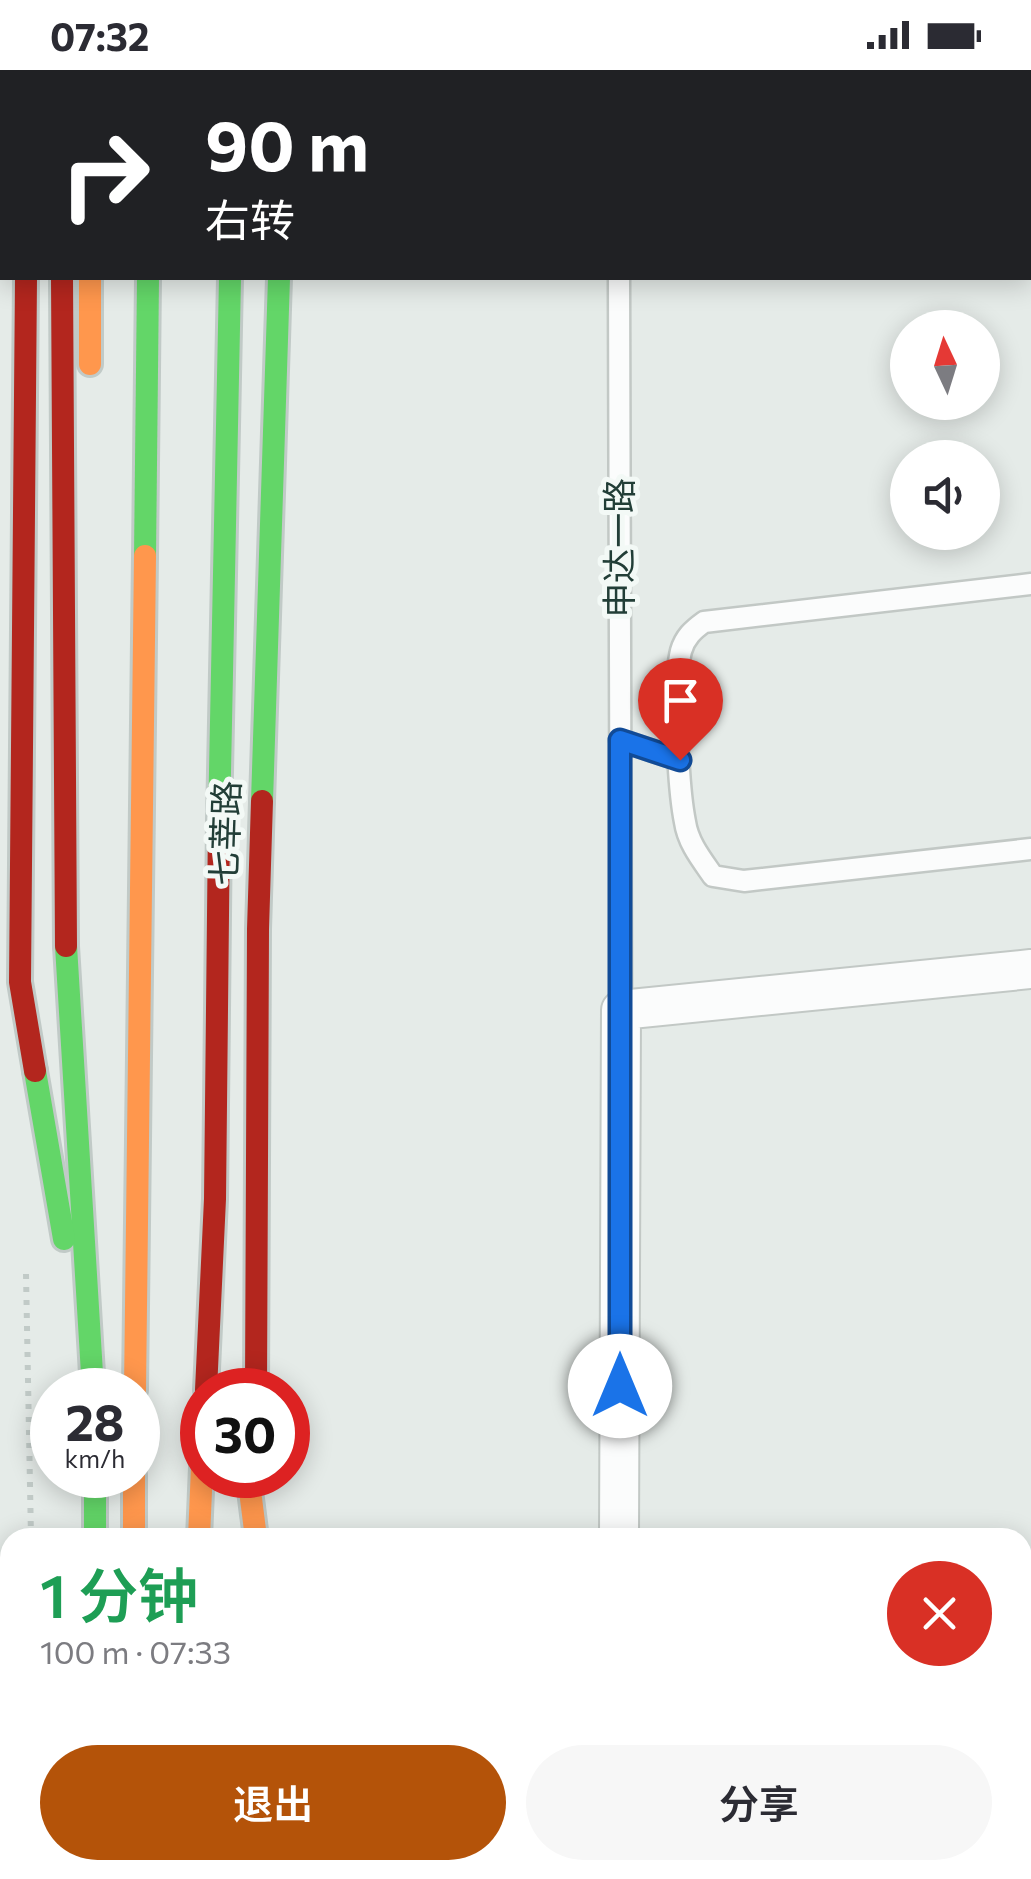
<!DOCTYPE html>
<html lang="zh">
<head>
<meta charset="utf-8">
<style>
	body { margin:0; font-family:Commissioner,"Noto Sans SC",sans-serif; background:#f7f7f7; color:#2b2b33; height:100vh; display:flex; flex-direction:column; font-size:38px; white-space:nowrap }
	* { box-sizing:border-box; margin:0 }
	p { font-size:32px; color:#7c7c81 }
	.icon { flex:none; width:55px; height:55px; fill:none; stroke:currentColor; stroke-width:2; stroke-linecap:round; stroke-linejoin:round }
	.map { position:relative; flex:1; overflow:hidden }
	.side { position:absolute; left:0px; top:1458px; width:1032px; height:352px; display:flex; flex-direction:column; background:#fff; border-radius:30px 30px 0 0; box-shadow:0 5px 25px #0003 }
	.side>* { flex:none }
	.banner { position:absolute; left:0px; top:0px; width:1032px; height:210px; box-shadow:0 5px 25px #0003; background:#202124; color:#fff; overflow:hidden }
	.needle { width:65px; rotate:356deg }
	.buttons { position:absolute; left:890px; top:240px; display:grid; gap:20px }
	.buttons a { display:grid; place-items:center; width:110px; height:110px; border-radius:50%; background:#fff; box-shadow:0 5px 25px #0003; font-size:50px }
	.speed { position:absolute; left:30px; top:1298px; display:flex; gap:20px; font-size:50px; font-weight:700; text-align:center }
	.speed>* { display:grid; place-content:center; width:130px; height:130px; border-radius:50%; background:#fff; box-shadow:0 5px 25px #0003; line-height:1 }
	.speed small { font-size:25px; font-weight:400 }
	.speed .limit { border:15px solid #d22; background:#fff; color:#111 }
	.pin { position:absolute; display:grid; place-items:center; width:85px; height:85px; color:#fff; margin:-102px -42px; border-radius:50% 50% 50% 0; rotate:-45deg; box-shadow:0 0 10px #0007 }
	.pin .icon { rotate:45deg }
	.me { position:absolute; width:110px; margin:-55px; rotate:0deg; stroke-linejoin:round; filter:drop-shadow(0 0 8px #0008) }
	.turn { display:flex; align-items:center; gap:35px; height:210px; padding:0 40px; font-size:45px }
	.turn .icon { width:130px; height:130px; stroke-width:2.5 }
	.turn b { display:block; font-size:70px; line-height:85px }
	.round { display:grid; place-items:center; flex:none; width:105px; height:105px; border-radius:52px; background:#f7f7f7 }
	.overview { display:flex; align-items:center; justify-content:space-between; height:170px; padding:0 40px }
	h1 { font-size:60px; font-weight:600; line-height:75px; color:#1e9e55 }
	.action { display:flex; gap:20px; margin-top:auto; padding:20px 40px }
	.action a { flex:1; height:115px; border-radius:60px; background:#b45309; color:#fff; font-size:40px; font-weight:600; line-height:115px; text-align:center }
	.action a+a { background:#f7f7f7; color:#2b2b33 }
	.status { display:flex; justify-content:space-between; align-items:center; height:70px; padding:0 50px; background:#fff; direction:ltr }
	.status svg { height:28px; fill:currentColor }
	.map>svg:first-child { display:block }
</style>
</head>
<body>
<div class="status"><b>07:32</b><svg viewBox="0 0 49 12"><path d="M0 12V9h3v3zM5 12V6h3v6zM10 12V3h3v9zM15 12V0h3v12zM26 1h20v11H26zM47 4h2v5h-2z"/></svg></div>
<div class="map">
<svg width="1031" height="1809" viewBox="0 0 1031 1809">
	<rect width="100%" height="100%" fill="#e5ebe8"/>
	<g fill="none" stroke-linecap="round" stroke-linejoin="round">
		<g stroke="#c2c8c5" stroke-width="25">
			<g id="lane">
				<path d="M618,0V2"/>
				<path d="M619,208L621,940"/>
				<path d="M1031,514L704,552C693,560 685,567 681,581C673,614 678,717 685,752C688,773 702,790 713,806L744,811L1031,779"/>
				<path d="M620,670L680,690"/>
			</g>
		</g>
		<g stroke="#c2c8c5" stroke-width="42">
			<g id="street">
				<path d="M619,1468L621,940L1031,899"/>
				<path d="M618,1809V1800"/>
			</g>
		</g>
		<g stroke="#c1cac7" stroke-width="28">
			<g id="fast">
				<path d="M60,0V2"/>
				<path d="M236,0V2"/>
				<path d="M145,486L148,208"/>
				<path d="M262,731L279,208"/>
				<path d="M219,751L230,208"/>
				<path d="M66,876L93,1320"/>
				<path d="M35,1001L64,1169"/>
				<path d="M95,1405V1468"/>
				<path d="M319,1800L320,1809"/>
				<path d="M121,1809L122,1800"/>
			</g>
		</g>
		<g stroke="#c1cac7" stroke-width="28">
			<g id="slow">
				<path d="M27,0V2"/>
				<path d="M89,0V2"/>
				<path d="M148,0V2"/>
				<path d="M90,208V294"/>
				<path d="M135,1320L145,486"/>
				<path d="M134,1405V1468"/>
				<path d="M199,1468L202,1397"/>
			</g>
		</g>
		<g stroke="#c1cac7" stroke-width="28">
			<g id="jam">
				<path d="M285,0V2"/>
				<path d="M26,208L20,912L35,1001"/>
				<path d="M62,208L66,876"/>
				<path d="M206,1320L215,1129L219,751"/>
				<path d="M256,1320L258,859L262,731"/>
				<path d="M273,1800V1809"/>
				<path d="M186,1809L187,1800"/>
			</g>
		</g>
		<g stroke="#c1cac7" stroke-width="6" stroke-dasharray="5 8" stroke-linecap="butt">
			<path d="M26,1204L31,1468"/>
			<path d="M0,1771L10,1706"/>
		</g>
		<use href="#lane" stroke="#fbfcfc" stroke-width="20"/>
		<use href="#street" stroke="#fbfcfc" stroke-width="38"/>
		<use href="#fast" stroke="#63d668" stroke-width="22"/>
		<use href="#slow" stroke="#ff974d" stroke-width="22"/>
		<use href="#jam" stroke="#b3261e" stroke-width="22"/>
		<g stroke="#c1cac7" stroke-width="28" stroke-linecap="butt">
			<path id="slow-bridge" d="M248,1405L256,1468"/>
		</g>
		<use href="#slow-bridge" stroke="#ff974d" stroke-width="22"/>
	</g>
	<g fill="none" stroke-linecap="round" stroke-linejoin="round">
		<g stroke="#114b97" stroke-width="25">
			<path id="route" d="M620,1316V670L680,690"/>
		</g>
		<use href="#route" stroke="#1a73e8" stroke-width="18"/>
	</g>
	<g text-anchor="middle" stroke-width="10" stroke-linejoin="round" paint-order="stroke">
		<g font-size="35" fill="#223e37" stroke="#f3f9f6">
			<text transform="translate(620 478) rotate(-90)" y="12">申达一路</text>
			<text transform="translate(226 763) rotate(-88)" y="12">七莘路</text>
		</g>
	</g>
</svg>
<div class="buttons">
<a><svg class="needle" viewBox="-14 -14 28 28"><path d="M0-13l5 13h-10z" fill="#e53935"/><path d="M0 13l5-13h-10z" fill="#7c7c81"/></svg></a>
<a><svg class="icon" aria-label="sound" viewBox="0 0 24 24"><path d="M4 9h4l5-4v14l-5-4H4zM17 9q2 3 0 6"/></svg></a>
</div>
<div class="speed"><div>28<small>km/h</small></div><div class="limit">30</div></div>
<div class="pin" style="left:680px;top:690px;background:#d93025"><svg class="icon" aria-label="arrive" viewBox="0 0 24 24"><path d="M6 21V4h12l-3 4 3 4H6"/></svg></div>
<svg class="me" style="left:620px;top:1316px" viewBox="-20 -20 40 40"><circle r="19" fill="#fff"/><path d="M0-13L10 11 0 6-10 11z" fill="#1a73e8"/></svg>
<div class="banner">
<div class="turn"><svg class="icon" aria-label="right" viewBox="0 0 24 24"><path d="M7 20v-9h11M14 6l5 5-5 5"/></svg><div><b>90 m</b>右转</div></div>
</div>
<section class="side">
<div class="overview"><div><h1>1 分钟</h1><p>100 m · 07:33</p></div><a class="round" style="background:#d93025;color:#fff"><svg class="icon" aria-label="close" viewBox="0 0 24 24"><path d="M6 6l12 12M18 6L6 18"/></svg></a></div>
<div class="action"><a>退出</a><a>分享</a></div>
</section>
</div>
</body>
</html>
